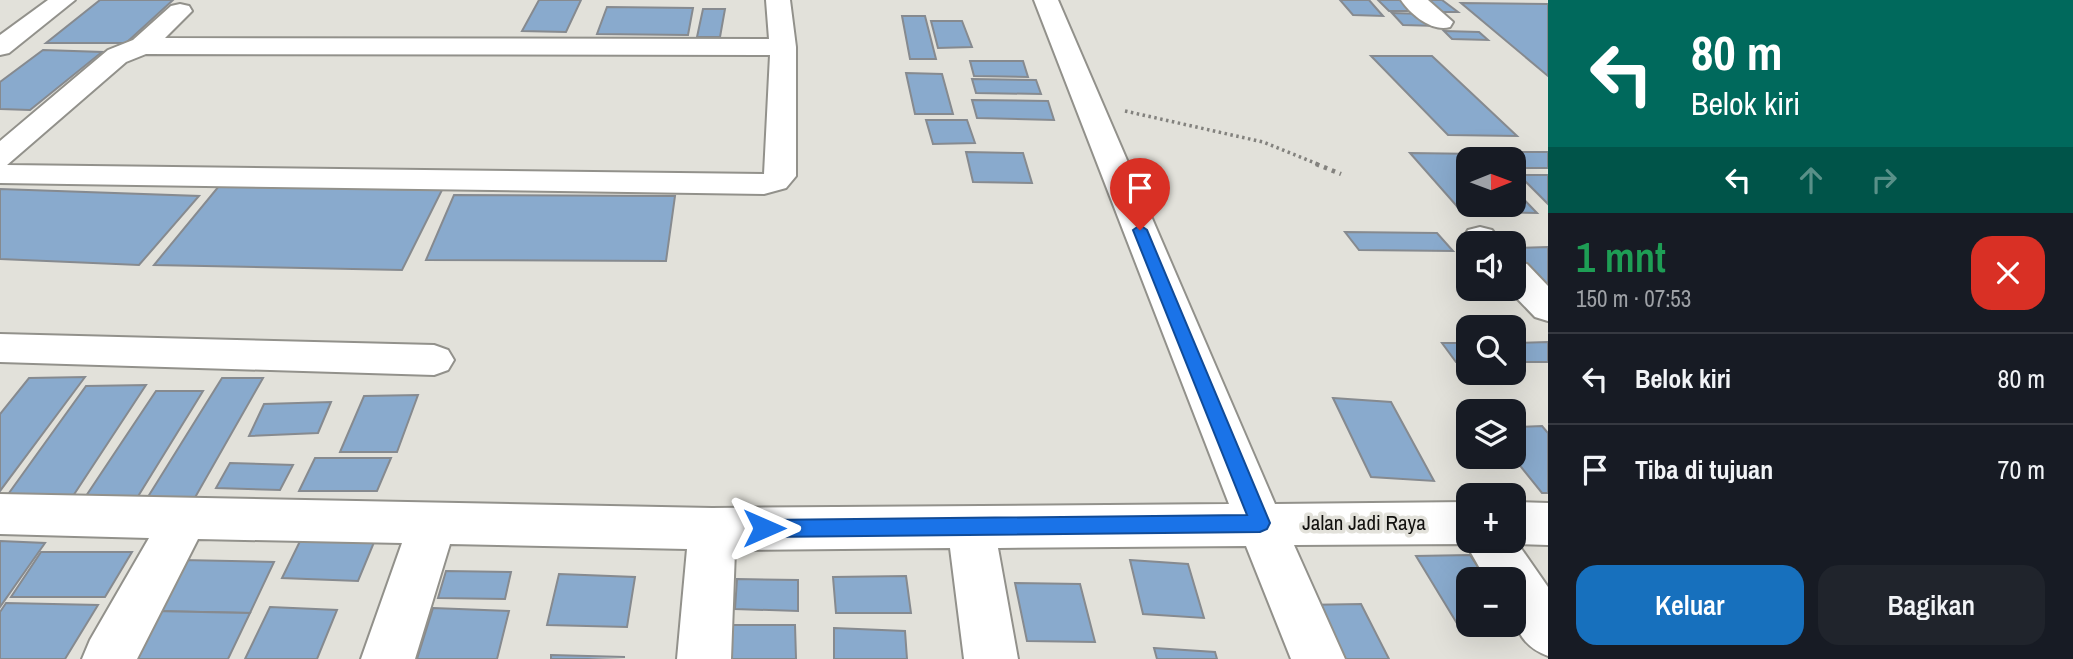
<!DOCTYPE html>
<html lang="id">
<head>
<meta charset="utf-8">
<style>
	body { margin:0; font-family:"Archivo Narrow",sans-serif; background:#20242c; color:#f1f3f6; height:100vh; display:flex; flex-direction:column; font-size:26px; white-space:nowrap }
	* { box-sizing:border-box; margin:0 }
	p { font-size:23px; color:#9ea1a6 }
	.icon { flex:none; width:38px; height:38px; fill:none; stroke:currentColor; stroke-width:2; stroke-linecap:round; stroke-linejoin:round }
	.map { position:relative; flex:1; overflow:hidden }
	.details { display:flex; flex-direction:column; background:#171b24; width:525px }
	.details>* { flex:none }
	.hud { background:#00695c; color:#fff; overflow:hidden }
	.needle { width:46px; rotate:89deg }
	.buttons { position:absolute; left:1456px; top:147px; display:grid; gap:14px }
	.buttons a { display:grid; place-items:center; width:70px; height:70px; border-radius:14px; background:#171b24; box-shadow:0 7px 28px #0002; font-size:35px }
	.pin { position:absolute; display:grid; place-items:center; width:60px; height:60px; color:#fff; margin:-72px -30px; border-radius:50% 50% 50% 0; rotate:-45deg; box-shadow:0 0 7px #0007 }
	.pin .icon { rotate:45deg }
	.me { position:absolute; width:77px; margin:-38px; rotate:90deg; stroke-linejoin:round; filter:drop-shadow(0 0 5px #0008) }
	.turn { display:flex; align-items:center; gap:24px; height:147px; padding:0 28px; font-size:32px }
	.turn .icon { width:91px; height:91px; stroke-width:2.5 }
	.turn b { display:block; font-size:49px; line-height:60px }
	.lanes { display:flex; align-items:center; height:66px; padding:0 28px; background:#0003; justify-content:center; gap:35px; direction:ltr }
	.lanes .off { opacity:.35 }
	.round { display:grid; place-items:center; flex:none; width:74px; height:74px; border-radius:21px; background:#20242c }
	.head { display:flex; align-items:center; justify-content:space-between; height:119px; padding:0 28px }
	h1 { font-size:42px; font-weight:600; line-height:52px; color:#1e9e55 }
	.action { display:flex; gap:14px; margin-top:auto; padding:14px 28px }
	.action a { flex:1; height:80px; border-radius:21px; background:#1770bd; color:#fff; font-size:28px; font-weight:600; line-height:80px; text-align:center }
	.action a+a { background:#20242c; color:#f1f3f6 }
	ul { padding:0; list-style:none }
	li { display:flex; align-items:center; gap:21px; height:91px; padding:0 28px; border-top:2px solid #363941 }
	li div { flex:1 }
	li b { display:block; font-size:26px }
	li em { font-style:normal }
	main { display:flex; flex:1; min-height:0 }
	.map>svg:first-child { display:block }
</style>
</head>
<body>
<main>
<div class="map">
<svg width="1548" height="659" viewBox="0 0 1548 659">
	<rect width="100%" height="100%" fill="#e2e1da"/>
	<g fill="#89aacd" stroke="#868a8f" stroke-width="2">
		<path d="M100,0H173L126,43H46Z"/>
		<path d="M539,0H581L566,32L522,31Z"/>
		<path d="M1340,0H1369L1383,16L1353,15Z"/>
		<path d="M1378,0H1410L1422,11H1389Z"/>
		<path d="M1426,0H1442L1458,12H1441Z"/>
		<path d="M1461,3L1548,4V76Z"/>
		<path d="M607,7L693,8L688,35L597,34Z"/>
		<path d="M703,9H725L720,37H697Z"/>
		<path d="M1392,13L1424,14L1436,26L1403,25Z"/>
		<path d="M902,16H925L936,59H910Z"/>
		<path d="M931,21H962L972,47L938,48Z"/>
		<path d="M1444,31L1479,32L1488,40L1452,39Z"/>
		<path d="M43,50L102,52L30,110L0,109V82Z"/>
		<path d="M1371,56H1432L1517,136L1448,135Z"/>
		<path d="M970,61H1023L1028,77L974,76Z"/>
		<path d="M906,73L942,74L953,114H915Z"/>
		<path d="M972,79L1036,80L1041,94L976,93Z"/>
		<path d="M972,100L1048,101L1054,120L977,118Z"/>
		<path d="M926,120H967L975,143L933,144Z"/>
		<path d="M966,152L1023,153L1032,183L973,182Z"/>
		<path d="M1495,152H1548V168H1514V159H1502Z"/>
		<path d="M1410,153L1479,154L1484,159H1468V205H1514V189L1537,213L1462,212Z"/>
		<path d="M1519,175H1548V204Z"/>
		<path d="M219,186L442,190L402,270L154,265Z"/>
		<path d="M0,189L199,196L139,265L0,259Z"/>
		<path d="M454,195L675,196L666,261L426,260Z"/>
		<path d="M1345,232L1437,233L1453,251L1359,250Z"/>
		<path d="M1548,247V297L1514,262V248Z"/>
		<path d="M1548,342V362H1514V343Z"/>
		<path d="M1442,343H1468V362H1456Z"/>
		<path d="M85,377L0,491V414L29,378Z"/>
		<path d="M222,378H263L193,501L146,500Z"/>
		<path d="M146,385L71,499L4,500L86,386Z"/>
		<path d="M156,391H203L137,498L84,499Z"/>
		<path d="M418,395L397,452H340L364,396Z"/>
		<path d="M1333,398L1391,402L1434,481L1371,477Z"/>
		<path d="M331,402L318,433L249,436L264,404Z"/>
		<path d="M1542,426L1548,433V493H1542L1513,457L1514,427Z"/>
		<path d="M315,458H391L377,491H299Z"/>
		<path d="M230,463L293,465L280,490L216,488Z"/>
		<path d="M302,537L375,540L358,581L282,578Z"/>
		<path d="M0,541L45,543L0,607Z"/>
		<path d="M41,552H132L105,597H11Z"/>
		<path d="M1470,555L1486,579H1468V625H1514V621L1519,629L1461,630L1416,556Z"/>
		<path d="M182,560L274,562L250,613L153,611Z"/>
		<path d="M1130,560L1188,564L1204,618L1143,614Z"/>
		<path d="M446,571L511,572L505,599L438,598Z"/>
		<path d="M559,574L635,577L627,627L547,625Z"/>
		<path d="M906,576L911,613H836L833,577Z"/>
		<path d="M737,579L798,580V611L735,609Z"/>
		<path d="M1015,583L1080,584L1095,642L1027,641Z"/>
		<path d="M6,603L98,605L65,659H0V612Z"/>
		<path d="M1361,604L1389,659H1328L1302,605Z"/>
		<path d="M270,607L337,610L317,659H245Z"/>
		<path d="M433,608L509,611L497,659H417Z"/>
		<path d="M153,611L250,613L228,659H126Z"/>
		<path d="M728,625H795L796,659H726Z"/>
		<path d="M834,628L905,631L907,659H834Z"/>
		<path d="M1154,648L1215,652L1217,659H1157Z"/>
		<path d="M551,655L625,657L551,659Z"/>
	</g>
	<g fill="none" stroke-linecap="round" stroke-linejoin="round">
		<g stroke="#92918b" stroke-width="4">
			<g id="minor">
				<path d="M48,0H75L9,53L0,55V35Z"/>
				<path d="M766,0H790L796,47V176L786,188L764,194L0,183V141L108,50L133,40L171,6L180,4L189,6L192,11L165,38L769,39ZM146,54L770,55L764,174L7,165L126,62Z"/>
				<path d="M1034,0H1058L1275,504L1468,502V541H1514V502L1548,503V545L1518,544L1548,587V656C1510,641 1514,615 1514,579H1486L1466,544L1294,545L1345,659H1291L1246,546L998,548L1018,659H964L950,548L735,550L731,659H677L687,549L450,544L415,659H361L402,543L198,539L137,659H82L90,640L149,538L0,534V494L712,508L1229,504Z"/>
				<path d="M1401,0H1428L1453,22L1450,27C1432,32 1411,15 1401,0Z"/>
				<path d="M1480,227L1492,230L1502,243H1468V246L1463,238L1468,230Z"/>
				<path d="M1514,261L1527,264L1548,286V321L1535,317L1508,289H1514Z"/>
				<path d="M0,334L434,345L448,350L454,360L448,370L434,375L0,362Z"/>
			</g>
		</g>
		<path stroke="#83827e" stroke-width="3.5" stroke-dasharray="2.5 3.5" stroke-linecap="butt" d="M1125,111L1263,142L1320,165"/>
		<path stroke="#83827e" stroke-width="4.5" stroke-dasharray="3.5 5" stroke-linecap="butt" d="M1316,164L1341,174"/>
		<use href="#minor" fill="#fff" fill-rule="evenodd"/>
	</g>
	<path fill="#1a73e8" stroke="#114b97" stroke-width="2" d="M1140,225L1147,230L1270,523L1267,529L1260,532L764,537L757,534L754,528L757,522L764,520L1247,515L1133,230Z"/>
	<g text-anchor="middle" stroke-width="7" stroke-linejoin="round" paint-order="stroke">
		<g font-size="21" fill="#11100e" stroke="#e2e1da">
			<text x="1364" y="530">Jalan Jadi Raya</text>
		</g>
	</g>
</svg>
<div class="buttons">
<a><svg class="needle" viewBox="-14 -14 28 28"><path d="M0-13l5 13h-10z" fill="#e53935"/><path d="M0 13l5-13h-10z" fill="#9ea1a6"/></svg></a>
<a><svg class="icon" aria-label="sound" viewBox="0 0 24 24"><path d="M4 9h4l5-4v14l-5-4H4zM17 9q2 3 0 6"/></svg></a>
<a><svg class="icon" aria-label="search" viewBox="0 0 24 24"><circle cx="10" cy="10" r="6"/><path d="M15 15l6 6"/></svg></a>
<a><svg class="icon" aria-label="layers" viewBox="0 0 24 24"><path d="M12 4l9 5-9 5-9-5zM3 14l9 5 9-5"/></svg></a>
<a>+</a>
<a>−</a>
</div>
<div class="pin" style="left:1140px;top:230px;background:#d93025"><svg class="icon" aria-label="arrive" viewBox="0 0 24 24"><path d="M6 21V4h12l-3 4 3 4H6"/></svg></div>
<svg class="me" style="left:764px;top:528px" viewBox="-20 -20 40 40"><path d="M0-17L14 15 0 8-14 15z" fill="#1a73e8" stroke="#fff" stroke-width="4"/></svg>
</div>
<section class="details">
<div class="hud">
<div class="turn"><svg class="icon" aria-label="left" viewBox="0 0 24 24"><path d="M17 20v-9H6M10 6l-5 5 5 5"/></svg><div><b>80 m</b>Belok kiri</div></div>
<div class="lanes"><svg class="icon" aria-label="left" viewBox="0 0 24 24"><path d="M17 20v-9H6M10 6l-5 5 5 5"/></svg><svg class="icon off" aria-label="ahead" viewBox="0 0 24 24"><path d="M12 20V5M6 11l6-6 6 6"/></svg><svg class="icon off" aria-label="right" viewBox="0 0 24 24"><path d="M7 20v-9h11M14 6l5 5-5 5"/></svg></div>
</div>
<div class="head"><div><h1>1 mnt</h1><p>150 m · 07:53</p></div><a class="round" style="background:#d93025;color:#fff"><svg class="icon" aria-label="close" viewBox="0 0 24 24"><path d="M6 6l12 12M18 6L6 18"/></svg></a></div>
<ul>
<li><svg class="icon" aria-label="left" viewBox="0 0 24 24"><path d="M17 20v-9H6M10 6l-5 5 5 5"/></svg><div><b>Belok kiri</b></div><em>80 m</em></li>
<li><svg class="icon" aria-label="arrive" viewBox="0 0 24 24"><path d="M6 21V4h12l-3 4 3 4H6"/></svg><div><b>Tiba di tujuan</b></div><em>70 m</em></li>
</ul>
<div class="action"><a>Keluar</a><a>Bagikan</a></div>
</section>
</main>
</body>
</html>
